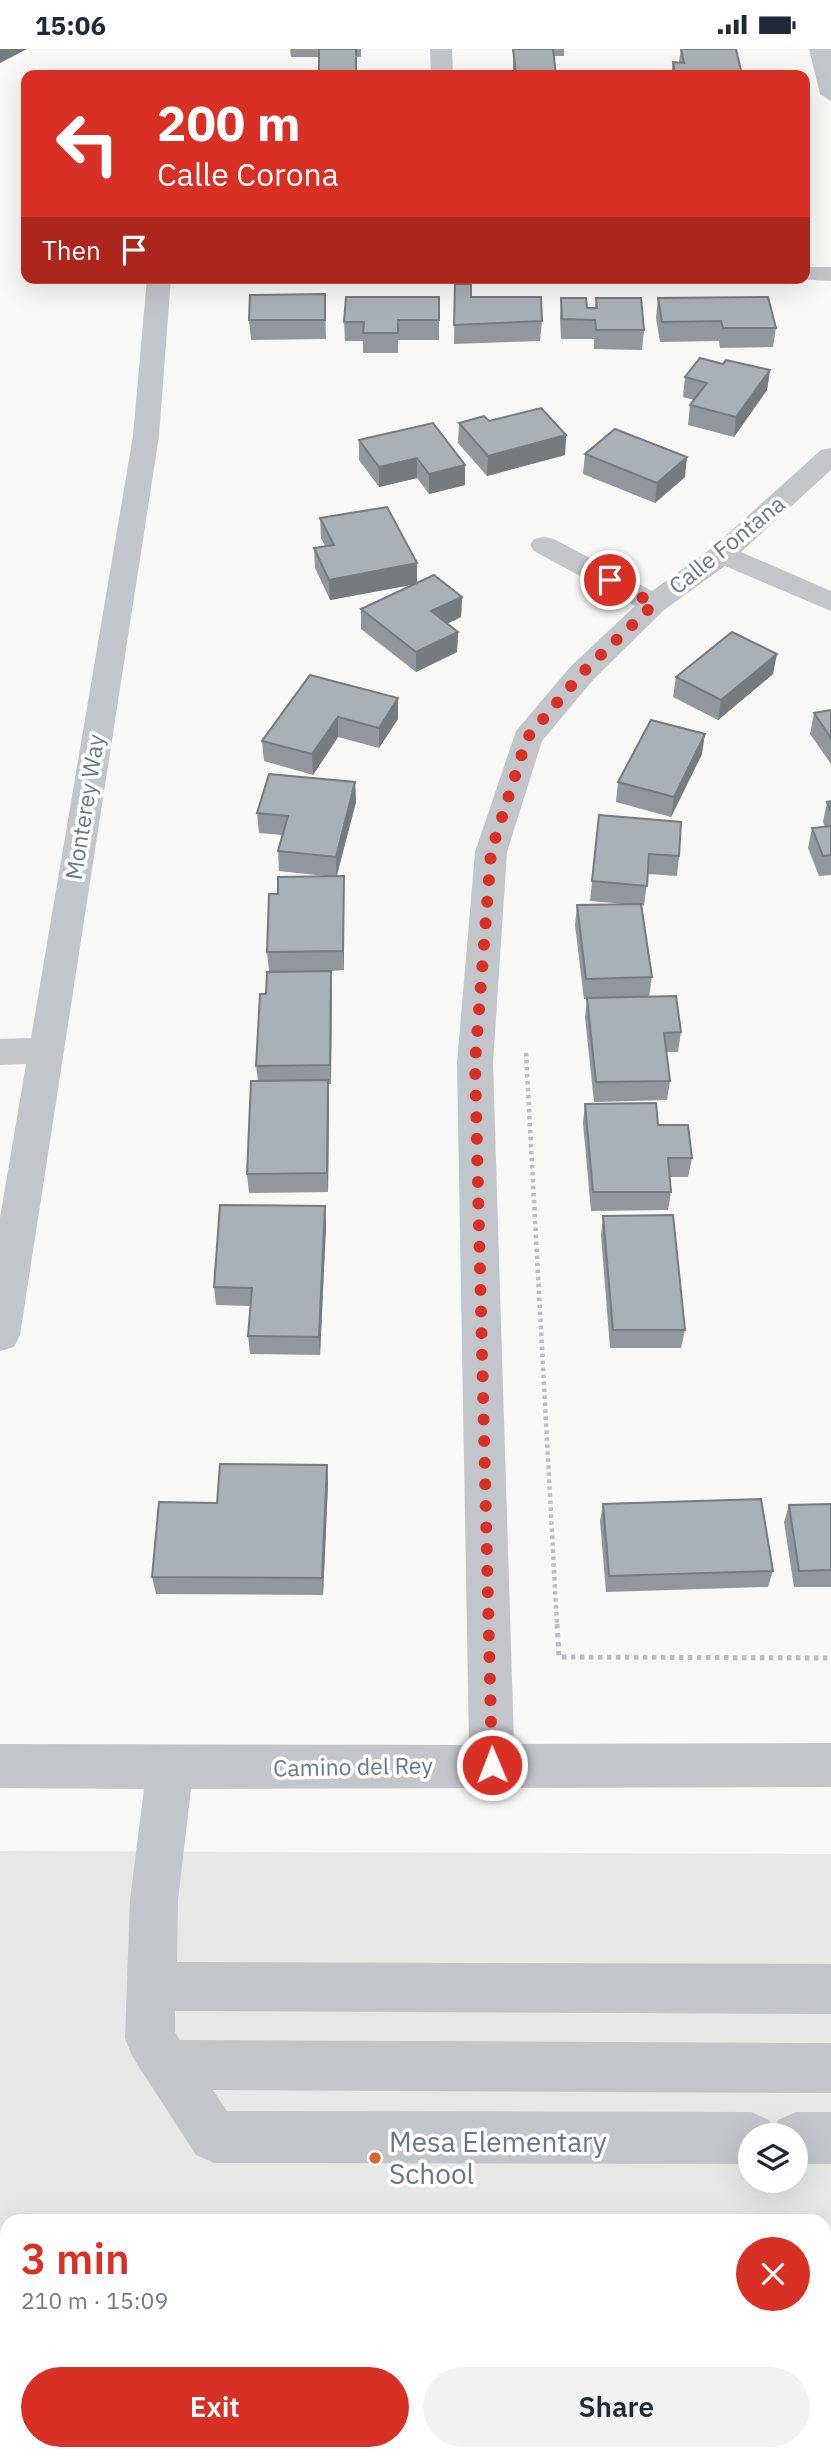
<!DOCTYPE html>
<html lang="en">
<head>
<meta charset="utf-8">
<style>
	body { margin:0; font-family:"IBM Plex Sans",sans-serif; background:#f2f2f3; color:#1f2937; height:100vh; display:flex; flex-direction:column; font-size:26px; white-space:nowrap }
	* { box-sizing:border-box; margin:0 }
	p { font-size:23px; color:#747a83 }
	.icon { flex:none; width:38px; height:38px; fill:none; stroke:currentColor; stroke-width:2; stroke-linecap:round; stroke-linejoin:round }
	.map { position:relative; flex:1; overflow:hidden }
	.side { position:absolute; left:0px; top:2165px; width:831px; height:247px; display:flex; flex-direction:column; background:#fff; border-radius:21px 21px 0 0; box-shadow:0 7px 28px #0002 }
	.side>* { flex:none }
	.guide { position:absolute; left:21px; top:21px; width:789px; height:214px; border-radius:14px; box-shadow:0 7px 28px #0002; background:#d93025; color:#fff; overflow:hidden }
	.tools { position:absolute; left:738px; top:2074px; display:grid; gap:14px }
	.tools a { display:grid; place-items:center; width:70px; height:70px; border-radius:50%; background:#fff; box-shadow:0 7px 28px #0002; font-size:35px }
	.pin { position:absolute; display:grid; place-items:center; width:60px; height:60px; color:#fff; margin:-30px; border:4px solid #fff; border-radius:50%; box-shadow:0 2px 7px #0007 }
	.me { position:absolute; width:77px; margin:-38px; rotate:359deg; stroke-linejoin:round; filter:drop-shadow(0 0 5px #0008) }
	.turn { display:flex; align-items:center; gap:24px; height:147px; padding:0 21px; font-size:32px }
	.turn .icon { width:91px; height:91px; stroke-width:2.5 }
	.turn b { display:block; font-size:49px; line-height:60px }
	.then { display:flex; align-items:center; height:66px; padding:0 21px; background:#0003; gap:14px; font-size:26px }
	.round { display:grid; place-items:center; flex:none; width:74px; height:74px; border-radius:37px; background:#f2f2f3 }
	.head { display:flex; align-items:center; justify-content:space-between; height:119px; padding:0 21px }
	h1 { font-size:42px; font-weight:600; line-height:52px; color:#d93025 }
	.cta { display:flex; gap:14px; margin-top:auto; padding:14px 21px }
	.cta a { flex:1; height:80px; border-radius:42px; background:#d93025; color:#fff; font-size:28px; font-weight:600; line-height:80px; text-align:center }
	.cta a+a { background:#f2f2f3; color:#1f2937 }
	.status { display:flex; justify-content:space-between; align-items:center; height:49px; padding:0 35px; background:#fff; direction:ltr }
	.status svg { height:19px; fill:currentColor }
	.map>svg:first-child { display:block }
</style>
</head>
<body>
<div class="status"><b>15:06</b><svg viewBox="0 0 49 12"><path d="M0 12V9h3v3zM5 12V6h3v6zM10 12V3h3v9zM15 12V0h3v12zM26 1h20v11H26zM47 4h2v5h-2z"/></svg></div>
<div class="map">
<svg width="831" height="2411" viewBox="0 0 831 2411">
	<rect width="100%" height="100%" fill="#f8f8f6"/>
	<path fill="#e6e7e7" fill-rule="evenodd" d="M0,1802L831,1805V2411H0ZM751,2086H796V2132H751ZM7,2172H824V2404H7Z"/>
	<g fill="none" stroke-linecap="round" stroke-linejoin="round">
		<path stroke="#bcbec1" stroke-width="4.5" stroke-dasharray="3.5 3.5" stroke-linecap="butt" d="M526,1004L557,1576"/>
		<path stroke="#bcbec1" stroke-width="5" stroke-dasharray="4.5 4.5" stroke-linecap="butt" d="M557,1575L559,1608L831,1609"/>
		<g fill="#c2c5c9" fill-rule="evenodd">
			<path d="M430,0H452L453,26H431Z"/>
			<path d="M809,0H831V52L820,45Z"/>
			<path d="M805,218H831V232L796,230L805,229Z"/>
			<path d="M147,229H171L159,387L20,1286L14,1298L0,1302V1169L26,1015L0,1016V990L31,989L133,387Z"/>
			<path d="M831,399V421L741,503L831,542V562L725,517L664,561L593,631L542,692L507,803L493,1014L514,1695L831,1694V1738L191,1740L178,1851L177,1913L831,1915V1965L175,1962V1983L180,1991L831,1994V2044L213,2041L227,2062L751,2063L769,2071L774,2082L778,2071L796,2063H831V2115H796V2086H751V2115L214,2114L196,2106L132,2007L125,1989L130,1851L144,1740L0,1739V1695L469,1696L457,1014L475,803L516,682L571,617L635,557L534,502L530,496L534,490L544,488L554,490L652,542L712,499L821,401Z"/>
			<path d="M0,2302L7,2303V2357L0,2356Z"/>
			<rect x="69" y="2404" width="56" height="7"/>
			<path d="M283,2404H342L345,2411H286Z"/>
		</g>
	</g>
	<g fill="#91979d">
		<path d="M290,0H361V8H291Z"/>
		<path d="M513,0H564V7H554L556,26H513Z"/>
		<path d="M681,0H736L742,26H671L673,13H679Z"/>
		<path d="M455,235L471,248L542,272L540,292L454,295Z"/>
		<path d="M325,245L326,290L251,291L249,271Z"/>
		<path d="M439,248V291H398V304H363V292H345L344,273Z"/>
		<path d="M561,249L587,259H595L596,249L644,281L642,301L594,300V290H561L560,269Z"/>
		<path d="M658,249L776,279L773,298L720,299L719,292L660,293L656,269Z"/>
		<path d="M723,315L770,321L767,341L734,388L688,376L690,356L694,351L683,348L685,328Z"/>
		<path d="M489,372L566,386L565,406L487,427L458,394L459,374Z"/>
		<path d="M359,391L465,416V436L429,445L417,429L379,438L359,411Z"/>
		<path d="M585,405L685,428L655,454L583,425Z"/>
		<path d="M320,469L417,534L462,548L461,568L447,575L458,583L457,603L416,623L361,580V560L414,535L330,551L315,519L314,499L325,497L321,489Z"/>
		<path d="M773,625L718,671L673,648L676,628Z"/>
		<path d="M310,626L398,670L379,699L338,688L313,726L264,712L262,692Z"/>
		<path d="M831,661V715L810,685L814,664Z"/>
		<path d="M702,705L671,768L616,753L618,733Z"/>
		<path d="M355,733L356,753L337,827L344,847V921L331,922V1035H329V1051L328,1143L249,1144L247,1125L258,1032L256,1017L269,922L267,903L278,845L325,827L279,822L278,802L282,786L259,784L257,764Z"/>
		<path d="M831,752V826L819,827L808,799L812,779L825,778L823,773L827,753Z"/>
		<path d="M599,766L679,807L677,827L648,825L644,857L641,856L652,928L649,948L681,983L678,1003H666L670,1032L667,1051L594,1053L585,968L587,950H584L575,876L577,856L626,855L590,852Z"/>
		<path d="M585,1055L658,1076L692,1109L688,1128H670L671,1143L668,1161L591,1162L583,1074Z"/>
		<path d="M325,1157L326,1176L320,1306L250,1305L248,1287L251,1257L216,1256L214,1238Z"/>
		<path d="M603,1167L685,1281L681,1299H610L601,1186Z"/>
		<path d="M327,1416L328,1434L323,1546L156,1545L152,1528Z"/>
		<path d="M603,1455L773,1522L768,1538L606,1543L600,1472Z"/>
		<path d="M831,1455V1538H794L784,1473L789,1456Z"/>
	</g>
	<g fill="#767b7f">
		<path d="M0,0H27L0,14Z"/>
		<path d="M770,321L767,341L734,388L736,368Z"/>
		<path d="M566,386L565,406L487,427L488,407Z"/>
		<path d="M687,408L685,428L655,454L657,434Z"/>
		<path d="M417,409V429L379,438V418Z"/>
		<path d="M465,416V436L429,445V425Z"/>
		<path d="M417,514V535L330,551L329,531Z"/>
		<path d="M462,548L461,568L431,582V562Z"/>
		<path d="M458,583L457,603L416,623V603Z"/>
		<path d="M777,605L773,625L718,671L721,651Z"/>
		<path d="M398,649V670L379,699V679Z"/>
		<path d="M338,668V688L313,726L312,705Z"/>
		<path d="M705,685L702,705L671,768L674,748Z"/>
		<path d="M355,733L356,753L336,828V808Z"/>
		<path d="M344,827V921L343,902Z"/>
		<path d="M331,922L332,941L331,1035L330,1016Z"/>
		<path d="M328,1031L329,1051L328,1143L327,1124Z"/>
		<path d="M325,1157L326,1176L320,1306L319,1288Z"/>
		<path d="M327,1416L328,1434L323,1546L322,1529Z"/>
	</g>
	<g fill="#a9b0b6" stroke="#767b7f" stroke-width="2">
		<rect x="319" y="0" width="37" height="26"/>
		<path d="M513,0H553L556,26H516Z"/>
		<path d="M681,0H736L742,26H675L673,13L684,14Z"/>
		<path d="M455,235H471V248H541L542,272L454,276Z"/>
		<path d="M325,245V271H249L250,246Z"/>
		<path d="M346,248H439V271H398V284H363L364,273H344Z"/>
		<path d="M768,248L776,279H723L721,272L662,273L658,249Z"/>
		<path d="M561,249H586L587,259H597L596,249H641L644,281H596L595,271L562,270Z"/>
		<path d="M700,309L723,315L726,311L770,321L736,368L690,356L707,334L685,328Z"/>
		<path d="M541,359L566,386L488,407L459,374L484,367L489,372Z"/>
		<path d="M433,374L465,416L429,425L417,409L379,418L359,391Z"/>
		<path d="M615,380L687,408L657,434L585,405Z"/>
		<path d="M387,458L417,514L329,531L314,499L334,496L320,469Z"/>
		<path d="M434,526L462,548L431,562L458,583L416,603L361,560Z"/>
		<path d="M732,583L777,605L721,651L676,628Z"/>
		<path d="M310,626L398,649L379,679L338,668L312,705L262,692Z"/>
		<path d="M831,661V689L814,664Z"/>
		<path d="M651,671L705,685L674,748L618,733Z"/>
		<path d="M269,725L355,733L336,808L278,802L288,767L257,764Z"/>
		<path d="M831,752V762L827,753Z"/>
		<path d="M599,766L681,773L679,807L649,805L647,837L592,832Z"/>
		<path d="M831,777V806L823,807L812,779Z"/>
		<path d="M344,827L343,902L267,903L269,845H278V828Z"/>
		<path d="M641,855L652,928L586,930L577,856Z"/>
		<path d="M331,922L330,1016L256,1017L260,945H266L267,923Z"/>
		<path d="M676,947L681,983L664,984L670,1032L596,1033L587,949Z"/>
		<path d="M328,1031L327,1124L247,1125L251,1032Z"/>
		<path d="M656,1054L658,1076H688L692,1109H668L671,1143H593L585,1055Z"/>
		<path d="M220,1156L325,1157L319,1288L248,1287L252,1239L214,1238Z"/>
		<path d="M673,1166L685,1281H613L603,1167Z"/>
		<path d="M220,1415L327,1416L322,1529L152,1528L159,1453L217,1454Z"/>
		<path d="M761,1450L773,1522L609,1527L603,1455Z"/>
		<path d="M831,1455V1521L799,1522L789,1456Z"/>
		<path d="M824,2305H831V2411H518L517,2404H824Z"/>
	</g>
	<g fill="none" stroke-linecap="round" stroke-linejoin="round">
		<path stroke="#d93025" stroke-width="12" stroke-dasharray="0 21.6" d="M492,1716L475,1014L491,803L527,689L582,624L654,555L610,531"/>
	</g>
	<circle fill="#d76537" stroke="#fff" stroke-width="2.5" cx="375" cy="2109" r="7"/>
	<g text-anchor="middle" stroke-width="7" stroke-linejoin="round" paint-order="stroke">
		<g font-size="23" fill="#697785" stroke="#fff">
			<text transform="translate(727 496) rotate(-39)" y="8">Calle Fontana</text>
			<text transform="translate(85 758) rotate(-81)" y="8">Monterey Way</text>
			<text transform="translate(353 1718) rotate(-1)" y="8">Camino del Rey</text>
		</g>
		<g font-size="28" fill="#697785" stroke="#fff" text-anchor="start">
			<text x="389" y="2103">Mesa Elementary<tspan x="389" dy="32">School</tspan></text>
		</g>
	</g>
</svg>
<div class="tools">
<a><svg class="icon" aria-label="layers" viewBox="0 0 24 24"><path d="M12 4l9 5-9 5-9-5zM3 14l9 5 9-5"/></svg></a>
</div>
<div class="pin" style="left:610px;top:531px;background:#d93025"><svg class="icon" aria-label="arrive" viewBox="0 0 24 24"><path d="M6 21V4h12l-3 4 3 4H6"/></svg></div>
<svg class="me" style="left:492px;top:1716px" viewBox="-20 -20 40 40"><circle r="17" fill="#d93025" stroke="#fff" stroke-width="3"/><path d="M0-11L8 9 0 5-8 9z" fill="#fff"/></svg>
<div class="guide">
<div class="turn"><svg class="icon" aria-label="left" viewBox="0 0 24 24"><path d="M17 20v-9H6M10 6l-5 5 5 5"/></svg><div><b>200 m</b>Calle Corona</div></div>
<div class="then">Then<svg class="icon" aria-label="arrive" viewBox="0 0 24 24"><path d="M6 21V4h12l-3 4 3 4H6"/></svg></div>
</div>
<section class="side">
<div class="head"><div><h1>3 min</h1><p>210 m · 15:09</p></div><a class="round" style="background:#d93025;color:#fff"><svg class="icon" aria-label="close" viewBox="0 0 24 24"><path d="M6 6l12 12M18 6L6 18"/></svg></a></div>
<div class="cta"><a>Exit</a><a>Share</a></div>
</section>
</div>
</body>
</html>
